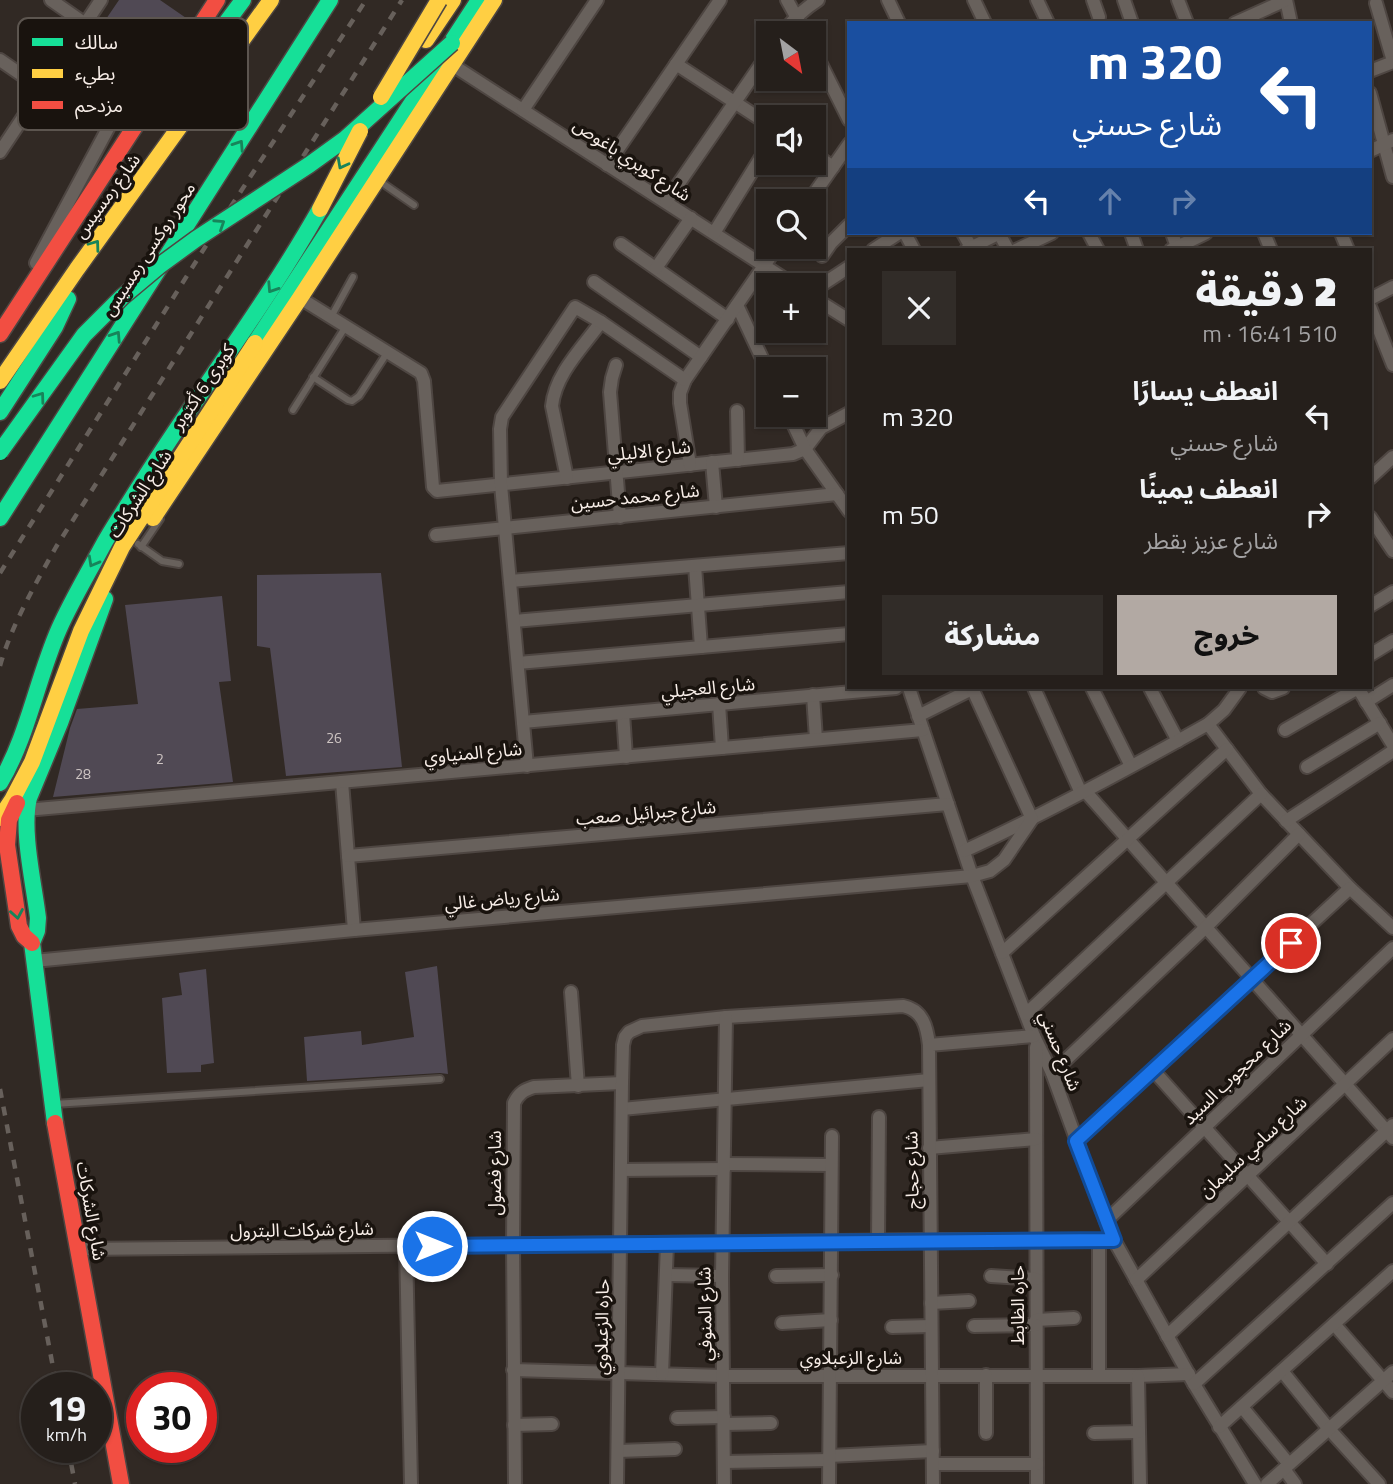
<!DOCTYPE html>
<html lang="ar">
<head>
<meta charset="utf-8">
<style>
	body { margin:0; font-family:"Titillium Web","Noto Sans Arabic",sans-serif; background:#312c28; color:#f1f3f6; direction:rtl; height:100vh; display:flex; flex-direction:column; font-size:26px; white-space:nowrap }
	* { box-sizing:border-box; margin:0 }
	p { font-size:23px; color:#a3a2a3 }
	.icon { flex:none; width:38px; height:38px; fill:none; stroke:currentColor; stroke-width:2; stroke-linecap:round; stroke-linejoin:round }
	.map { position:relative; flex:1; overflow:hidden; direction:ltr }
	.sheet { position:absolute; left:847px; top:248px; width:525px; height:441px; display:flex; flex-direction:column; background:#251f1b; border-radius:0px; box-shadow:0 2px 5px #0004,0 0 0 2px #423d3a; direction:rtl }
	.sheet>* { flex:none }
	.banner { position:absolute; left:847px; top:21px; width:525px; height:214px; border-radius:0px; box-shadow:0 2px 5px #0004,0 0 0 2px #423d3a; direction:rtl; background:#1a4fa0; color:#fff; overflow:hidden }
	.needle { width:46px; rotate:148deg }
	.controls { position:absolute; left:756px; top:21px; display:grid; gap:14px }
	.controls a { display:grid; place-items:center; width:70px; height:70px; border-radius:0px; background:#251f1b; box-shadow:0 2px 5px #0004,0 0 0 2px #423d3a; font-size:35px }
	.speed { position:absolute; left:21px; top:1372px; display:flex; gap:14px; font-size:35px; font-weight:700; text-align:center }
	.speed>* { display:grid; place-content:center; width:91px; height:91px; border-radius:50%; background:#251f1b; box-shadow:0 2px 5px #0004,0 0 0 2px #423d3a; line-height:1 }
	.speed small { font-size:18px; font-weight:400 }
	.speed .limit { border:10px solid #d22; background:#fff; color:#111 }
	.pin { position:absolute; display:grid; place-items:center; width:60px; height:60px; color:#fff; margin:-30px; border:4px solid #fff; border-radius:50%; box-shadow:0 2px 7px #0007 }
	.me { position:absolute; width:77px; margin:-38px; rotate:90deg; stroke-linejoin:round; filter:drop-shadow(0 0 5px #0008) }
	.turn { display:flex; align-items:center; gap:24px; height:147px; padding:0 35px; font-size:32px }
	.turn .icon { width:91px; height:91px; stroke-width:2.5 }
	.turn b { display:block; font-size:49px; line-height:60px }
	.lanes { display:flex; align-items:center; height:66px; padding:0 35px; background:#0003; justify-content:center; gap:35px; direction:ltr }
	.lanes .off { opacity:.35 }
	.round { display:grid; place-items:center; flex:none; width:74px; height:74px; border-radius:0px; background:#312c28 }
	.headline { display:flex; align-items:center; justify-content:space-between; height:119px; padding:0 35px }
	h1 { font-size:42px; font-weight:800; line-height:52px }
	.primary-button { display:flex; gap:14px; margin-top:auto; padding:14px 35px }
	.primary-button a { flex:1; height:80px; border-radius:0px; background:#b2a9a3; color:#111; font-size:28px; font-weight:800; line-height:80px; text-align:center }
	.primary-button a+a { background:#312c28; color:#f1f3f6 }
	ul { padding:0; list-style:none }
	li { display:flex; align-items:center; gap:21px; height:98px; padding:0 35px }
	li div { flex:1 }
	li b { display:block; font-size:26px }
	li em { font-style:normal }
	.map>svg:first-child { display:block }
</style>
</head>
<body>
<div class="map">
<svg width="1393" height="1484" viewBox="0 0 1393 1484">
	<rect width="100%" height="100%" fill="#312924"/>
	<g fill="#504954">
		<path d="M119,0H160L189,20L161,62L156,58L161,46L157,39L148,38L141,48L104,22Z"/>
		<path d="M381,573L402,767L286,776L270,648L257,646V575Z"/>
		<path d="M222,596L231,681L219,682L233,782L53,797L70,728L77,709L138,704L125,605Z"/>
		<path d="M437,966L448,1074L440,1073L307,1081L304,1037L361,1031L362,1045L414,1037L405,972Z"/>
		<path d="M206,969L214,1063L201,1065V1072L167,1073L162,998L182,995L179,973Z"/>
	</g>
	<g fill="none" stroke-linecap="round" stroke-linejoin="round">
		<g stroke="#4e4642" stroke-width="10">
			<g id="lane">
				<path d="M378,180L414,205"/>
				<path d="M331,317L353,277"/>
				<path d="M313,377L348,400L352,401L359,396L387,353"/>
				<path d="M293,410L346,326"/>
				<path d="M138,544L162,561L179,564"/>
				<path d="M141,547L160,519"/>
				<path d="M54,1104L440,1079"/>
			</g>
		</g>
		<g stroke="#4e4642" stroke-width="16">
			<g id="street">
				<path d="M51,0L164,79"/>
				<path d="M787,0L805,33"/>
				<path d="M888,0L899,23"/>
				<path d="M974,0L985,23"/>
				<path d="M1037,0L1048,23"/>
				<path d="M1093,0L1099,17"/>
				<path d="M1124,0L1132,23"/>
				<path d="M1178,0L1187,23"/>
				<path d="M1286,0L1291,23"/>
				<path d="M1376,3L1393,61"/>
				<path d="M1235,23L1286,0"/>
				<path d="M783,33C793,19 804,9 818,0"/>
				<path d="M814,50L849,120"/>
				<path d="M0,60L42,89"/>
				<path d="M451,64L794,285"/>
				<path d="M676,64L768,124"/>
				<path d="M1370,71L1393,62"/>
				<path d="M1370,93L1393,177"/>
				<path d="M523,110L597,0"/>
				<path d="M1370,151L1393,140"/>
				<path d="M0,152L101,0"/>
				<path d="M814,154L833,167"/>
				<path d="M607,165L720,0"/>
				<path d="M809,201L849,144"/>
				<path d="M666,202L768,54"/>
				<path d="M714,233L768,146"/>
				<path d="M905,233L914,250"/>
				<path d="M963,233L971,247"/>
				<path d="M999,233L1008,250"/>
				<path d="M1089,233L1098,250"/>
				<path d="M1131,233L1137,250"/>
				<path d="M1172,233L1177,247"/>
				<path d="M1264,233L1271,250"/>
				<path d="M1341,233L1348,250"/>
				<path d="M621,244L728,319"/>
				<path d="M873,250L899,233"/>
				<path d="M966,250L1000,233"/>
				<path d="M1016,250L1052,233"/>
				<path d="M1171,250L1206,233"/>
				<path d="M822,256L831,243L849,225"/>
				<path d="M36,263L152,46"/>
				<path d="M656,268L691,218"/>
				<path d="M594,282L701,357"/>
				<path d="M814,290L849,267"/>
				<path d="M300,298L421,373L424,381L433,487L437,491L793,454L805,449L821,428L849,413"/>
				<path d="M814,298L849,320"/>
				<path d="M1370,299L1393,287"/>
				<path d="M737,305L768,371"/>
				<path d="M1370,307L1393,365"/>
				<path d="M616,365L612,378L610,392L620,517"/>
				<path d="M737,411L738,460"/>
				<path d="M789,415L805,449L849,511"/>
				<path d="M712,462L716,507"/>
				<path d="M690,465L680,403V393L685,380L777,247"/>
				<path d="M567,478L552,406C555,374 583,347 601,322"/>
				<path d="M1370,478L1393,457"/>
				<path d="M1370,517L1393,551"/>
				<path d="M436,535L837,494"/>
				<path d="M695,566L701,647"/>
				<path d="M510,581L849,553"/>
				<path d="M1370,606L1393,592"/>
				<path d="M514,621L849,592"/>
				<path d="M1370,655L1393,641"/>
				<path d="M518,663L849,634"/>
				<path d="M909,688L972,876L1034,1036L1052,1073L1106,1221L1114,1240L1194,1384L1255,1484"/>
				<path d="M1034,688L1081,793"/>
				<path d="M1092,688L1131,766"/>
				<path d="M1150,688L1178,741"/>
				<path d="M1264,688L1272,692L1283,688"/>
				<path d="M813,695L816,739"/>
				<path d="M1366,702L1393,685"/>
				<path d="M719,704L722,748"/>
				<path d="M623,713L626,757"/>
				<path d="M918,716L974,688"/>
				<path d="M523,722L896,688"/>
				<path d="M1208,724L1261,794L1350,888L1393,928"/>
				<path d="M1285,730L1358,688L1393,745"/>
				<path d="M527,766L501,485L500,429L502,417L575,307L601,322L685,380"/>
				<path d="M1307,767L1380,723"/>
				<path d="M342,782L354,930"/>
				<path d="M1085,791L1393,1138"/>
				<path d="M26,810L923,730"/>
				<path d="M1286,821L1393,751"/>
				<path d="M964,851C1047,813 1128,769 1208,724L1224,710L1240,688"/>
				<path d="M348,856L948,804"/>
				<path d="M1002,953L1227,749"/>
				<path d="M34,961L354,930L972,876L990,871L1004,860L1032,819L972,688"/>
				<path d="M571,992L578,1086"/>
				<path d="M1026,1014L1261,794"/>
				<path d="M1036,1047L1037,1484"/>
				<path d="M1153,1070L1327,1264"/>
				<path d="M1052,1073L1205,928L1299,834"/>
				<path d="M622,1109L929,1080"/>
				<path d="M1076,1141L1350,888"/>
				<path d="M929,1148L1036,1139"/>
				<path d="M724,1164L831,1165"/>
				<path d="M621,1170L724,1169"/>
				<path d="M1106,1221L1393,948"/>
				<path d="M1099,1240V1376"/>
				<path d="M878,1241L879,1117"/>
				<path d="M406,1246L411,1484"/>
				<path d="M79,1249L931,1240H1114"/>
				<path d="M666,1275L722,1276"/>
				<path d="M776,1276L832,1275"/>
				<path d="M991,1276L1036,1279"/>
				<path d="M1136,1280L1393,1039"/>
				<path d="M931,1303L969,1301"/>
				<path d="M1036,1320L1074,1318"/>
				<path d="M782,1323L831,1320"/>
				<path d="M1334,1324L1393,1392"/>
				<path d="M974,1326L1036,1325"/>
				<path d="M892,1327L931,1326"/>
				<path d="M1167,1336L1393,1125"/>
				<path d="M513,1370L723,1376H1138L1189,1374"/>
				<path d="M1282,1371L1329,1429L1379,1484"/>
				<path d="M662,1374L667,1244"/>
				<path d="M986,1375V1433"/>
				<path d="M1138,1376L1140,1484"/>
				<path d="M1194,1384L1393,1203"/>
				<path d="M1242,1407L1289,1464"/>
				<path d="M677,1418L724,1417"/>
				<path d="M724,1424L771,1423"/>
				<path d="M514,1425L552,1424"/>
				<path d="M1219,1427L1393,1271"/>
				<path d="M1094,1433L1138,1432"/>
				<path d="M618,1451L675,1449"/>
				<path d="M829,1456L933,1451"/>
				<path d="M724,1462L829,1460"/>
				<path d="M933,1464H1037"/>
				<path d="M1284,1469L1295,1484"/>
				<path d="M515,1484L513,1245L514,1103C519,1093 524,1090 534,1087L622,1083"/>
				<path d="M617,1484L622,1083L623,1045L625,1037L629,1032L642,1026L726,1017L903,1006C923,1010 927,1027 929,1045"/>
				<path d="M724,1484L722,1276L726,1017"/>
				<path d="M829,1484L832,1136"/>
				<path d="M933,1484L929,1045L1034,1036"/>
				<path d="M1267,1484L1393,1372"/>
			</g>
		</g>
		<g stroke="#4e4642" stroke-width="19">
			<g id="fast">
				<path d="M136,123L168,98L182,82L243,0"/>
				<path d="M255,343L479,0"/>
				<path d="M0,412L55,327L68,299"/>
				<path d="M0,518L330,0"/>
				<path d="M0,783C28,736 37,679 59,629C71,602 87,575 101,549C111,530 123,513 134,495C194,398 264,308 320,209"/>
				<path d="M55,1123L32,943L37,931L38,918C34,884 21,830 29,798L60,723L105,599"/>
			</g>
		</g>
		<g stroke="#4e4642" stroke-width="19">
			<g id="slow">
				<path d="M426,40L453,0"/>
				<path d="M0,381L77,269L271,0"/>
				<path d="M153,518L300,298L494,0"/>
				<path d="M0,818L12,800L32,762L81,631L122,547L255,343"/>
			</g>
		</g>
		<g stroke="#4e4642" stroke-width="19">
			<g id="jam">
				<path d="M0,334L217,0"/>
				<path d="M17,803L9,820L7,845L19,926L24,936L32,943"/>
				<path d="M55,1123L121,1484"/>
			</g>
		</g>
		<use href="#lane" stroke="#68615c" stroke-width="6"/>
		<use href="#street" stroke="#68615c" stroke-width="12"/>
		<use href="#fast" stroke="#16e098" stroke-width="16"/>
		<use href="#slow" stroke="#ffcf43" stroke-width="16"/>
		<use href="#jam" stroke="#f24e42" stroke-width="16"/>
		<g stroke="#67605b" stroke-width="4.5" stroke-dasharray="9 9" stroke-linecap="butt">
			<path d="M0,573L224,217L366,0"/>
			<path d="M0,666C11,626 36,583 56,547L402,0"/>
			<path d="M0,1089L57,1388"/>
			<path d="M68,1447L75,1484"/>
		</g>
		<g stroke="#4e4642" stroke-width="19" stroke-linecap="butt">
			<path id="fast-bridge" d="M0,452L84,335L122,297L159,266L196,239L309,165L345,139L452,43"/>
		</g>
		<g stroke="#4e4642" stroke-width="19" stroke-linecap="butt">
			<g id="slow-bridge">
				<path d="M381,97L439,0"/>
				<path d="M320,209L360,131"/>
			</g>
		</g>
		<use href="#fast-bridge" stroke="#16e098" stroke-width="16"/>
		<use href="#slow-bridge" stroke="#ffcf43" stroke-width="16"/>
	</g>
	<defs><path id="oneway-chevron" d="M-2-3.5L2.5 0L-2 3.5" fill="none" stroke-width="1.6" stroke-linecap="round" stroke-linejoin="round" transform="scale(1.75)"/></defs>
	<g stroke="#17845a">
		<use href="#oneway-chevron" transform="translate(239 145) rotate(-57)"/>
		<use href="#oneway-chevron" transform="translate(342 164) rotate(118)"/>
		<use href="#oneway-chevron" transform="translate(220 224) rotate(-33)"/>
		<use href="#oneway-chevron" transform="translate(95 245) rotate(-54)"/>
		<use href="#oneway-chevron" transform="translate(272 288) rotate(123)"/>
		<use href="#oneway-chevron" transform="translate(116 336) rotate(-57)"/>
		<use href="#oneway-chevron" transform="translate(40 397) rotate(-54)"/>
		<use href="#oneway-chevron" transform="translate(93 562) rotate(119)"/>
		<use href="#oneway-chevron" transform="translate(17 914) rotate(80)"/>
	</g>
	<g fill="none" stroke-linecap="round" stroke-linejoin="round">
		<g stroke="#114b97" stroke-width="18">
			<path id="route" d="M432,1246L1114,1240L1076,1141L1291,943"/>
		</g>
		<use href="#route" stroke="#1a73e8" stroke-width="12"/>
	</g>
	<g text-anchor="middle" stroke-width="7" stroke-linejoin="round" paint-order="stroke">
		<g font-size="14" fill="#cec5c3">
			<text x="334" y="743">26</text>
			<text x="160" y="764">2</text>
			<text x="83" y="779">28</text>
		</g>
		<g font-size="18" fill="#f8eee8" stroke="#19130e">
			<text transform="translate(632 160) rotate(33)" y="6">شارع كوبري باغوص</text>
			<text transform="translate(107 196) rotate(-54)" y="6">شارع رمسيس</text>
			<text transform="translate(149 249) rotate(-57)" y="6">محور روكسى رمسيس</text>
			<text transform="translate(203 387) rotate(-56)" y="6">كوبرى 6 أكتوبر</text>
			<text transform="translate(649 451) rotate(-6)" y="6">شارع الاليلي</text>
			<text transform="translate(140 494) rotate(-57)" y="6">شارع الشركات</text>
			<text transform="translate(635 497) rotate(-6)" y="6">شارع محمد حسين</text>
			<text transform="translate(708 688) rotate(-5)" y="6">شارع العجيلي</text>
			<text transform="translate(473 753) rotate(-5)" y="6">شارع المنياوي</text>
			<text transform="translate(646 813) rotate(-5)" y="6">شارع جبرائيل صعب</text>
			<text transform="translate(502 899) rotate(-5)" y="6">شارع رياض غالي</text>
			<text transform="translate(1060 1051) rotate(68)" y="6">شارع حسني</text>
			<text transform="translate(1237 1072) rotate(-44)" y="6">شارع محجوب السيد</text>
			<text transform="translate(1253 1147) rotate(-43)" y="6">شارع سامي سليمان</text>
			<text transform="translate(912 1170) rotate(-91)" y="6">شارع حجاج</text>
			<text transform="translate(495 1173) rotate(-90)" y="6">شارع فضول</text>
			<text transform="translate(91 1211) rotate(80)" y="6">شارع الشركات</text>
			<text transform="translate(302 1230) rotate(-1)" y="6">شارع شركات البترول</text>
			<text transform="translate(1018 1305) rotate(-90)" y="6">حاره الظابط</text>
			<text transform="translate(705 1314) rotate(-91)" y="6">شارع المنوفي</text>
			<text transform="translate(602 1327) rotate(-89)" y="6">حاره الزعبلاوي</text>
			<text x="851" y="1364">شارع الزعبلاوي</text>
		</g>
	</g>
	<rect x="18" y="18" width="230" height="112" rx="10" fill="#19130e" stroke="#5c554f" stroke-width="2"/>
	<rect x="32" y="38" width="31" height="8" fill="#16e098"/>
	<rect x="32" y="69" width="31" height="9" fill="#ffcf43"/>
	<rect x="32" y="101" width="31" height="8" fill="#f24e42"/>
	<g font-size="19" fill="#f8eee8">
		<text x="75" y="49">سالك</text>
		<text x="75" y="80">بطيء</text>
		<text x="75" y="112">مزدحم</text>
	</g>
</svg>
<div class="controls">
<a><svg class="needle" viewBox="-14 -14 28 28"><path d="M0-13l5 13h-10z" fill="#e53935"/><path d="M0 13l5-13h-10z" fill="#a3a2a3"/></svg></a>
<a><svg class="icon" aria-label="sound" viewBox="0 0 24 24"><path d="M4 9h4l5-4v14l-5-4H4zM17 9q2 3 0 6"/></svg></a>
<a><svg class="icon" aria-label="search" viewBox="0 0 24 24"><circle cx="10" cy="10" r="6"/><path d="M15 15l6 6"/></svg></a>
<a>+</a>
<a>−</a>
</div>
<div class="speed"><div>19<small>km/h</small></div><div class="limit">30</div></div>
<div class="pin" style="left:1291px;top:943px;background:#d93025"><svg class="icon" aria-label="arrive" viewBox="0 0 24 24"><path d="M6 21V4h12l-3 4 3 4H6"/></svg></div>
<svg class="me" style="left:432px;top:1246px" viewBox="-20 -20 40 40"><circle r="17" fill="#1a73e8" stroke="#fff" stroke-width="3"/><path d="M0-11L8 9 0 5-8 9z" fill="#fff"/></svg>
<div class="banner">
<div class="turn"><svg class="icon" aria-label="left" viewBox="0 0 24 24"><path d="M17 20v-9H6M10 6l-5 5 5 5"/></svg><div><b>320 m</b>شارع حسني</div></div>
<div class="lanes"><svg class="icon" aria-label="left" viewBox="0 0 24 24"><path d="M17 20v-9H6M10 6l-5 5 5 5"/></svg><svg class="icon off" aria-label="ahead" viewBox="0 0 24 24"><path d="M12 20V5M6 11l6-6 6 6"/></svg><svg class="icon off" aria-label="right" viewBox="0 0 24 24"><path d="M7 20v-9h11M14 6l5 5-5 5"/></svg></div>
</div>
<section class="sheet">
<div class="headline"><div><h1>2 دقيقة</h1><p>510 m · 16:41</p></div><a class="round"><svg class="icon" aria-label="close" viewBox="0 0 24 24"><path d="M6 6l12 12M18 6L6 18"/></svg></a></div>
<ul>
<li><svg class="icon" aria-label="left" viewBox="0 0 24 24"><path d="M17 20v-9H6M10 6l-5 5 5 5"/></svg><div><b>انعطف يسارًا</b><p>شارع حسني</p></div><em>320 m</em></li>
<li><svg class="icon" aria-label="right" viewBox="0 0 24 24"><path d="M7 20v-9h11M14 6l5 5-5 5"/></svg><div><b>انعطف يمينًا</b><p>شارع عزيز بقطر</p></div><em>50 m</em></li>
</ul>
<div class="primary-button"><a>خروج</a><a>مشاركة</a></div>
</section>
</div>
</body>
</html>
